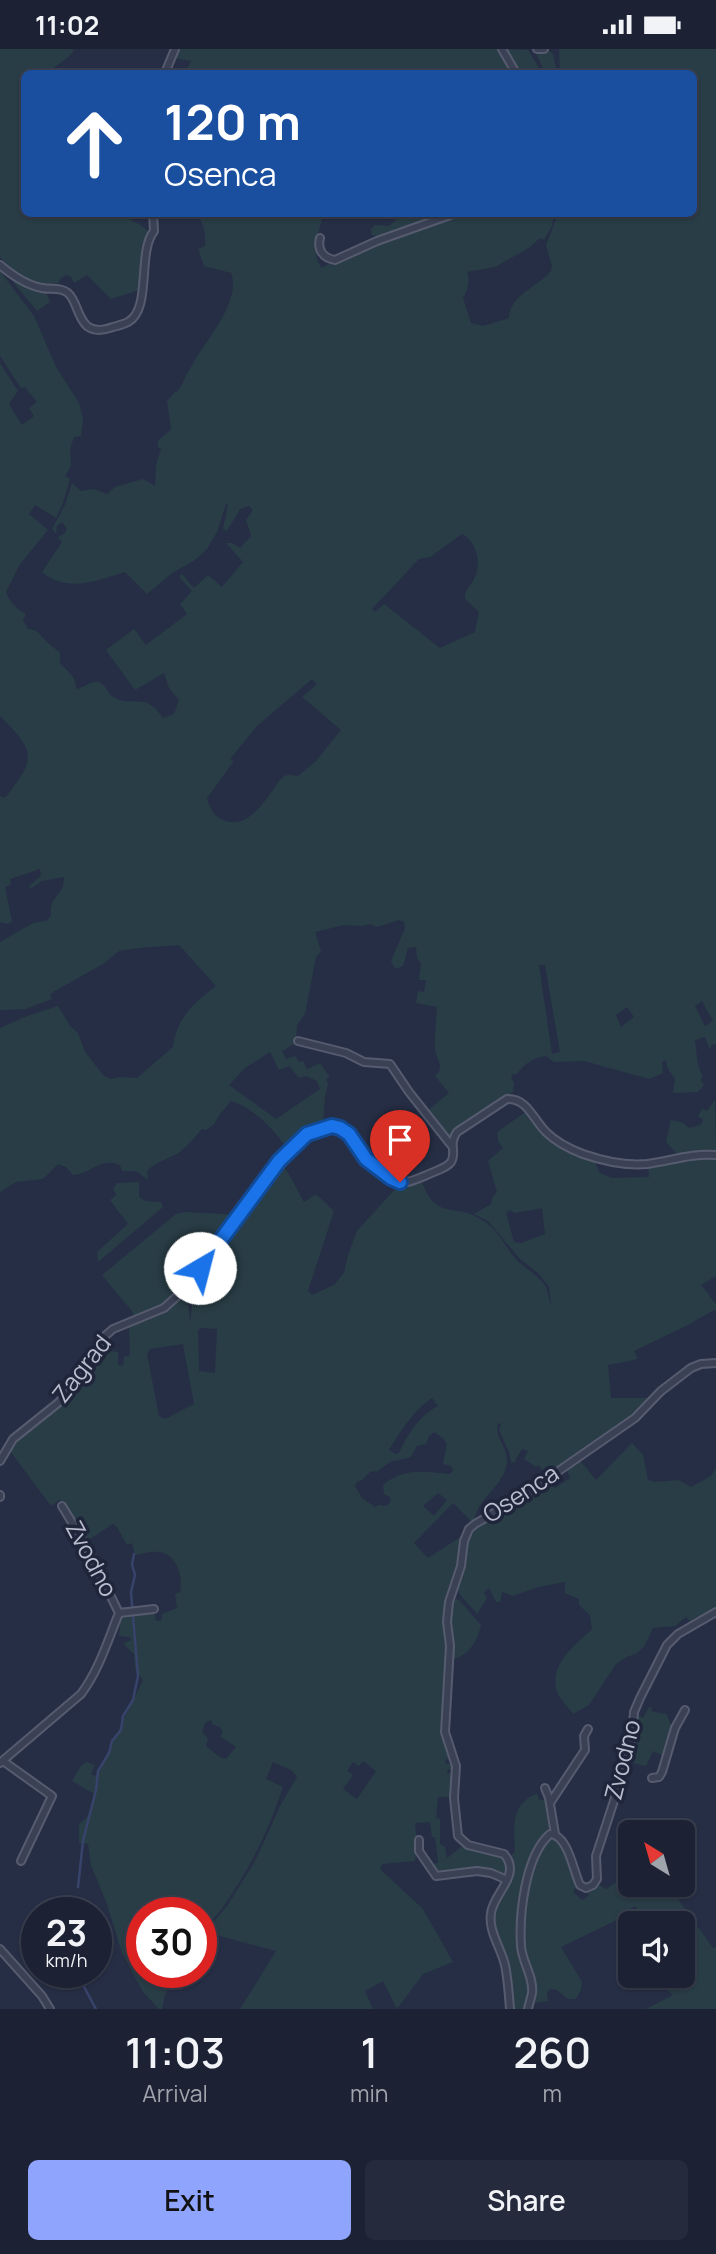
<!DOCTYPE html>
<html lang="en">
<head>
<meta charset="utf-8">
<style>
	body { margin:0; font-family:Manrope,sans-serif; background:#252a3c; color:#f1f3f6; height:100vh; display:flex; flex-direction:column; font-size:26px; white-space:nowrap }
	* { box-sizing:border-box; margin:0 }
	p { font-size:23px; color:#a0a4ac }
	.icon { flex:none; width:38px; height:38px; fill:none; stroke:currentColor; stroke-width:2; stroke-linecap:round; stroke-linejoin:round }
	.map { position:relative; height:1960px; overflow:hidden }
	.sheet { display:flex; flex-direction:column; background:#1c2234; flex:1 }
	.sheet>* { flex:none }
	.top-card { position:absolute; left:21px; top:21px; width:676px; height:147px; border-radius:10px; box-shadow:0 2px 5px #0004,0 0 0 2px #3a3f4f; background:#1a4fa0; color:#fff; overflow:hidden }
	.needle { width:46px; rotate:323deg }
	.buttons { position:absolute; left:618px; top:1771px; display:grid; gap:14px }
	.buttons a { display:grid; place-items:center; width:77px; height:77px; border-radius:10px; background:#1c2234; box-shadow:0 2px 5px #0004,0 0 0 2px #3a3f4f; font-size:35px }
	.speed { position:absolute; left:21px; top:1848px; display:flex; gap:14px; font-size:35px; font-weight:700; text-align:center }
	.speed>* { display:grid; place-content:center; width:91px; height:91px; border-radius:50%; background:#1c2234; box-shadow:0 2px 5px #0004,0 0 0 2px #3a3f4f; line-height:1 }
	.speed small { font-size:18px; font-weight:400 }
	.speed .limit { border:10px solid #d22; background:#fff; color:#111 }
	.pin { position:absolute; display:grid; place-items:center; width:60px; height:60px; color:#fff; margin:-72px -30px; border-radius:50% 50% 50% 0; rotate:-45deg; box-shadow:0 0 7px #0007 }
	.pin .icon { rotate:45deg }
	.me { position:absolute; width:77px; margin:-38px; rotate:37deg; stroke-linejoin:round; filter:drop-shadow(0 0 5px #0008) }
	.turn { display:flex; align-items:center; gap:24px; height:147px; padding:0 28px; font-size:32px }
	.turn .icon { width:91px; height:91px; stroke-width:2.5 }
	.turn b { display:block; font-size:49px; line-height:60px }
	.eta { display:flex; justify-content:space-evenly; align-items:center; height:119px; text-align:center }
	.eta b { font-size:42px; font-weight:600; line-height:49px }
	.action { display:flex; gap:14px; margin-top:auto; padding:14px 28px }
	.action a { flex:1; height:80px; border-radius:10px; background:#8fa4fd; color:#111; font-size:28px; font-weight:600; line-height:80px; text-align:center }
	.action a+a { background:#252a3c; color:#f1f3f6 }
	.status { display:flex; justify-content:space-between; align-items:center; height:49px; padding:0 35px; background:#1c2234; direction:ltr }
	.status svg { height:19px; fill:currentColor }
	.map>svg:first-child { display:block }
</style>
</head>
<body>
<div class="status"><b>11:02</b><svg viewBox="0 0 49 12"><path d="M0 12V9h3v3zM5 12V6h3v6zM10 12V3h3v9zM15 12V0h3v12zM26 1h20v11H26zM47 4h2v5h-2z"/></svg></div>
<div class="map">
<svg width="716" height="1960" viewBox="0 0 716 1960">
	<rect width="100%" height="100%" fill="#262e45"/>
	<g fill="#293d46" fill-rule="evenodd">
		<path d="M0,0H72L74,2C66,12 55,16 48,24H24V164L121,165C130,172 142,174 149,184C140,200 141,223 140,241L111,250L87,226L74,234L71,228L66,226L59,231V234L37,236L18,227L0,208Z"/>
		<path d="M177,0H500L514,24H194L187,20L191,12L174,9Z"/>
		<path d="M505,0L528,1L542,24H518Z"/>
		<path d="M559,0H716V995L711,996L710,1001L705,988L695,991C697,1005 696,1015 703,1028L700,1031L704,1036L698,1043L673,1044L675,1030L668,1020L666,1011L662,1013L663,1024L649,1030L584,1012L554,1013L546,1007C534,1008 523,1016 517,1025H513L511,1029L514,1034L513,1043L471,1069L450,1087L446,1086L427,1062L449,1044L435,1027L439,1023L440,1016L435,1002V989L437,958L416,954L418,942L424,943L426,931H419L421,915L417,908L416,898L408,899L403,917L395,920L391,912L405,879L404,873L399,871L377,878L370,875L363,877L344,876L315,883L321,902L316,908L305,965L297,976L296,994L282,1002L286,1010L295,1007L299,1013L303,1012L307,1020L320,1014L330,1028L326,1030L328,1035L325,1048L323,1074L304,1083L287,1099C273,1080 254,1059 231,1052L220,1065L214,1075L206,1081L202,1080C194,1089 187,1098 177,1105C167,1110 154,1114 147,1122L148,1131L136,1122H122L120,1116C100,1108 91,1125 73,1126L66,1118L58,1115L43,1130L16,1133L0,1143V979L27,967L58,957L70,977L78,984L85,1003L104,1027L111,1030L121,1028L137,1029L173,998C177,968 194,954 216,937L179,896L138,899L119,902L103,915L53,943L50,946L52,950L25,960L0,961V893L33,874L46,872L51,867C51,863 50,859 52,855C56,845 64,843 64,828L42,832L30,840L29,837L41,827L40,820L10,830L11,836L5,838L12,873L7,875L0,873V747L5,749C36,709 37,704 0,667V314L18,342L9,355L22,376L34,367L29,359L37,353L25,338L21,339L0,307V222L34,267L56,318L79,354L83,369L81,387L74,388L70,400L71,417L65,427L70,430L63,454L56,469L35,456L29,465L48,481L20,515L6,543C10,553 16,560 26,565L23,571L28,580C39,581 39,585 46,592C50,596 56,600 60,604V614C67,622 77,628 76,640C83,639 91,632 97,633C106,634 107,644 113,648C134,660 144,641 163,669L174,665L179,651L169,639L164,624L135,641L106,601L134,580L146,596L187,565L180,555L192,542L179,528L182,525L194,539L208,526L222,538L243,513L226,494H232L240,499L251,487L246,471L253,461L249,457L240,460L227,482L223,480L228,456L226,455L217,483L207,500L195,511L172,524L147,545L125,523C97,532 66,544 42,523L62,493L58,488L65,484L67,480L62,473L57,477L56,485L52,480L65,456L72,434L81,442L94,440L107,445L115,438L143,430L155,437L156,416L161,400L158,398V392L171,380L167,352L175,343L178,342C183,334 186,326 191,318C204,293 242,253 231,224L204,217L198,200L205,197C206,184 204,175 196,165H323C320,182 309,204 322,219L330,214L333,217L339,212L365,199L459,165H554L552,177L544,191L540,189L529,199L495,218L467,223C471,231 467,242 463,249L471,274L483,277L509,269C510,245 537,239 551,222L552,217L546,196L558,165L693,164V24H560ZM462,485C477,493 482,514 474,530C470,538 465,540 465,550L479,563L475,583L440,599L384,555L375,563L372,560L419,510L430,508ZM312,630L317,635L302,648L341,681L315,713L298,727C294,727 291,725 287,726C281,728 278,734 275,738C263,755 246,781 223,771C213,766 210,760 207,749L234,712L230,710L257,677ZM539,916H545L560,1003L552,1005ZM702,952L713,972L705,977L695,957ZM627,958L634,968L621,978L616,966ZM270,1003L279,1021L289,1017L299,1029L306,1027L317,1032L320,1040L276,1070L229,1036L245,1019Z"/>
		<path d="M548,1L553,5L557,24H545L536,4L538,2Z"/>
		<path d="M402,165H452L379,189L371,185V180L375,176L389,177Z"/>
		<path d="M15,231L45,240L50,253L37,262L13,233Z"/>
		<path d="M715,1051L716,1103L678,1106L666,1093L671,1071L683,1074L689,1079L701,1076L703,1071L698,1067L702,1060L707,1062Z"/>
		<path d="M527,1062L551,1090L593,1110L600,1124L612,1129L649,1128L648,1116L703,1107L716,1108V1227L701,1236L716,1255V1262L714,1261L686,1277L634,1302L638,1310L608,1316L611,1349H651L642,1360L548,1427L538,1416L536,1418L524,1410L528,1402L522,1400L514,1414L511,1413L509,1403L499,1381L501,1375L498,1374C494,1388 507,1397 507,1411C507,1430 488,1443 479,1458C476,1463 475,1469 473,1474L453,1454L414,1494L428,1509L462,1487L464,1488L461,1511L447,1555L448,1593L442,1673L445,1690L451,1709L445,1711L446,1715L454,1714V1720H448L447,1724L455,1725L453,1748H438L436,1769L440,1770V1794L442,1797H445L447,1809L461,1798H466L501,1806L506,1810L508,1828L487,1821L438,1825L429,1815L438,1814L435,1788H432L430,1773L415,1774L417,1794L415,1812L382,1815L380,1820L423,1860L453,1913L423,1925L397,1960L383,1932L365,1942L373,1960H240L276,1902L205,1883L227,1857L255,1812L281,1755L297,1728L291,1721L273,1713L266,1730L283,1738C269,1781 249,1822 223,1858C217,1867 208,1874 201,1883V1864H142V1923H177L165,1946L162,1960H159L143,1943L122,1904L107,1855L91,1816L88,1795L79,1794V1775L87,1768L95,1748L93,1744L72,1732L81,1717L86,1713L95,1716L91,1725L96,1727L143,1631L135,1620L134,1605L123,1595L131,1591L130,1588L119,1587L121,1569C129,1563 146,1561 155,1566L156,1572L162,1571V1565L177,1559L175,1545L180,1543C183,1527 177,1504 158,1503C150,1502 142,1505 135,1506L132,1494L127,1496L117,1478L113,1475L87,1492L60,1450L51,1457L10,1402L22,1385L55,1361L87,1332C87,1317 93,1309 106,1301L118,1303V1316L123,1317L124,1308L130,1306L129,1276L158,1264L187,1242L190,1273L192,1259L190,1238L217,1204L281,1115C291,1125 297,1142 304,1153L313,1147L317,1146L334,1162L308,1242L312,1246L334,1236L344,1224L348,1206L357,1182L397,1138L402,1133L421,1131C437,1175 454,1151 485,1173C499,1182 505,1198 516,1210C525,1220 537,1225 545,1236C548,1242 549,1251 551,1256L549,1238L539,1225L520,1210L488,1172L474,1165L491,1155L492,1149L497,1143L488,1112L503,1099L498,1092L497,1083ZM542,1159L545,1185L521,1194L514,1193L506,1164L510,1161L515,1164ZM200,1279L217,1280L215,1324L199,1322L198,1282ZM183,1295L194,1355L165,1370L159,1367L147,1305L150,1300ZM432,1349L438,1357C420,1366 407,1386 399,1404L396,1405L389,1401C401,1382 413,1361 432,1349ZM434,1383L443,1389L447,1395L443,1415L451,1417L453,1422L450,1425C423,1423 405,1418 383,1436L384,1445L390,1448L391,1453L386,1457L379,1456L375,1458L362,1449L355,1437L357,1433L362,1431L370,1423L378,1422L390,1413L411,1408L417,1397L426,1395L429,1387ZM438,1444L447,1451L434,1467L423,1457ZM211,1671L213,1676L220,1678L223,1683L220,1687L236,1698L226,1710L218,1707L206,1697L208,1689L202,1683L205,1674ZM363,1712L376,1722L357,1750L343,1740L353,1726L347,1722L353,1713L359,1717Z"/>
		<path d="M139,1133V1148L145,1152L161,1153L163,1158L98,1213L97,1203L128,1175L110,1151L116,1146L113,1140L117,1134Z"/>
		<path d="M184,1163L240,1166L178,1244L152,1262L134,1268L132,1262L102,1226L176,1165Z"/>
		<path d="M632,1394L643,1406L648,1431L654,1433L679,1431L691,1438L711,1427L716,1419V1561L701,1571L697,1568L690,1572L686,1568L675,1577L653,1579L644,1598L636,1605L626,1608L616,1615L589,1656L573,1665C569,1659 563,1653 559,1647C545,1619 574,1597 592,1580L590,1566L579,1556V1550L565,1544V1533L538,1538L513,1547L502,1543L500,1553H496L489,1539L484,1543L487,1549L477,1565C472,1558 462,1550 459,1543C454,1532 468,1486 475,1477L548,1431L555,1439L570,1429L566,1419L579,1410L596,1431Z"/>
		<path d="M458,1550L481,1576C477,1592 469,1608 451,1610L449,1572L452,1552Z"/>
		<path d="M649,1658L652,1659L651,1662L664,1665L666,1664L673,1681L666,1708L653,1702L646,1717L629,1713L636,1665L643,1669Z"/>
		<path d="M537,1745L539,1751L549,1750L552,1774L538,1793L528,1822L519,1904L530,1940L527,1960H513C511,1942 509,1923 505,1905C502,1890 491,1881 493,1864C496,1844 520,1829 510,1808L515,1802C514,1780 510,1754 537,1745Z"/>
		<path d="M552,1786L562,1791L577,1836L573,1843L582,1851L589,1846L586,1841H590L597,1835L607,1840L630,1822V1836H668L713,1899L716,1898V1960H646L673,1946L658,1933L660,1927H682V1874H647L635,1857L628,1862L636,1874H630V1886L619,1870L561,1898L582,1933L581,1941L576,1950H568L557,1941L551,1940L547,1943L548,1952L533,1954C537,1931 528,1922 524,1901C520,1878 528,1824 538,1803C541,1796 547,1792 552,1786Z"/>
	</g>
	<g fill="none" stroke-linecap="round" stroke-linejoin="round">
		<g stroke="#38436b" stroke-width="2.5">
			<path d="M78,1838L83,1792L96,1741L98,1722L109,1704L112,1692L121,1681L123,1667L133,1651L138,1627L131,1543L135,1526L132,1516L134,1505"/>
			<path d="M76,1923L96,1960"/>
		</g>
		<g stroke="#575b6f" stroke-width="10">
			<g id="street">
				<path d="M502,0L516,24"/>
				<path d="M537,0H544"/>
				<path d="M165,24L175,0"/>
				<path d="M320,189C317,201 323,209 335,211L377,192L456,164"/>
				<path d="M0,216C13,227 26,236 42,239C51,241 61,238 68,244C77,252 77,268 87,277C95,283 104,281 113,278C117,277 124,275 128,273C152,260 137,203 154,182L153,164"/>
				<path d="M298,992L346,1004L364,1013L390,1015L409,1043L451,1096"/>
				<path d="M0,1412L13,1390L58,1354L74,1338L106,1286L113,1280L164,1259L184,1241C207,1209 231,1178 254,1146C270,1126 285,1100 307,1085C313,1082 321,1080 327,1078C355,1073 373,1137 407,1133C414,1132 421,1128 427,1126C434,1122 446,1120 451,1113C457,1104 448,1095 457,1083L507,1050C527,1049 533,1070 546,1083C556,1093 570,1100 583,1105C603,1112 625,1117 647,1115C670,1112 692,1104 716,1106"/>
				<path d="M0,1446V1448"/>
				<path d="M119,1564L154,1560"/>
				<path d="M3,1712L52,1747L21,1812"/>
				<path d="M0,1714L81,1645C99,1621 108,1591 119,1564L85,1495L62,1457"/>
				<path d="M652,1729L659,1728L662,1723L675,1679L685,1661"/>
				<path d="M545,1739L549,1749L555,1785"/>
				<path d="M550,1754L585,1701L584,1687L588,1680"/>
				<path d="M419,1791V1802L436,1827L477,1822L491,1824L507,1831"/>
				<path d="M0,1900L42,1947L50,1960"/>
				<path d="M510,1960C509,1946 508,1931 505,1916C501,1899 488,1882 491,1864C494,1843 522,1826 504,1805L468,1796L458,1787L454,1749L456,1717L445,1683L450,1597L447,1573L449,1553L461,1517L464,1492L469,1480L475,1475L521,1448L635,1369L661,1342L691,1319L701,1315L716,1314"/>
				<path d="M528,1960C529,1955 531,1949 532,1944C534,1928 522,1913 521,1897C519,1865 525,1807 550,1785C568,1786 573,1821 580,1836L586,1839L593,1836L597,1830L596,1807L626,1715L632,1689L634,1663L640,1649L667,1596L678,1585L716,1563"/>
			</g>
		</g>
		<use href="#street" stroke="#3b4155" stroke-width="6"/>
	</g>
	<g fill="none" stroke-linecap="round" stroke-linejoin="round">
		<g stroke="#114b97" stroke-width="18">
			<path id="route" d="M200,1219L279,1112L307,1085L332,1077L340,1079L349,1085L366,1110L391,1129L400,1133"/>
		</g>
		<use href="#route" stroke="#1a73e8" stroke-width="12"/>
	</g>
	<g text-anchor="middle" stroke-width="7" stroke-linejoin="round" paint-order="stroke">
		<g font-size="24" fill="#b9bdce" stroke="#1f253a">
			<text transform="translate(82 1320) rotate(-52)" y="8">Zagrad</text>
			<text transform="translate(521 1445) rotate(-33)" y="8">Osenca</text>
			<text transform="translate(91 1510) rotate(62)" y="8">Zvodno</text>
			<text transform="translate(623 1711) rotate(-76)" y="8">Zvodno</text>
		</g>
	</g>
</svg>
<div class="buttons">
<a><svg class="needle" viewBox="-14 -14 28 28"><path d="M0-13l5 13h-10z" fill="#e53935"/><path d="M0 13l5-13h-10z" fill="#a0a4ac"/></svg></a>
<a><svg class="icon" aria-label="sound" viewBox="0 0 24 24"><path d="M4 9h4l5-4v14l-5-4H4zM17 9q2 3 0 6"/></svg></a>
</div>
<div class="speed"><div>23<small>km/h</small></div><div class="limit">30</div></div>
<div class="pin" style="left:400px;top:1133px;background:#d93025"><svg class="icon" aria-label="arrive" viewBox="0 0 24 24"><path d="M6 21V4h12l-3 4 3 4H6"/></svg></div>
<svg class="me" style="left:200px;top:1219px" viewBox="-20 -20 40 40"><circle r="19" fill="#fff"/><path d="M0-13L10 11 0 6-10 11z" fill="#1a73e8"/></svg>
<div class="top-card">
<div class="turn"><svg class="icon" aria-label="ahead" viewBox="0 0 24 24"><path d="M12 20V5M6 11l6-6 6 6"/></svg><div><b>120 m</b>Osenca</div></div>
</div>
</div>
<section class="sheet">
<div class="eta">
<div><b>11:03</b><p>Arrival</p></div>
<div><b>1</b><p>min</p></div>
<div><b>260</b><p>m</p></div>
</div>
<div class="action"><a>Exit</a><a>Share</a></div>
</section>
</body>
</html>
